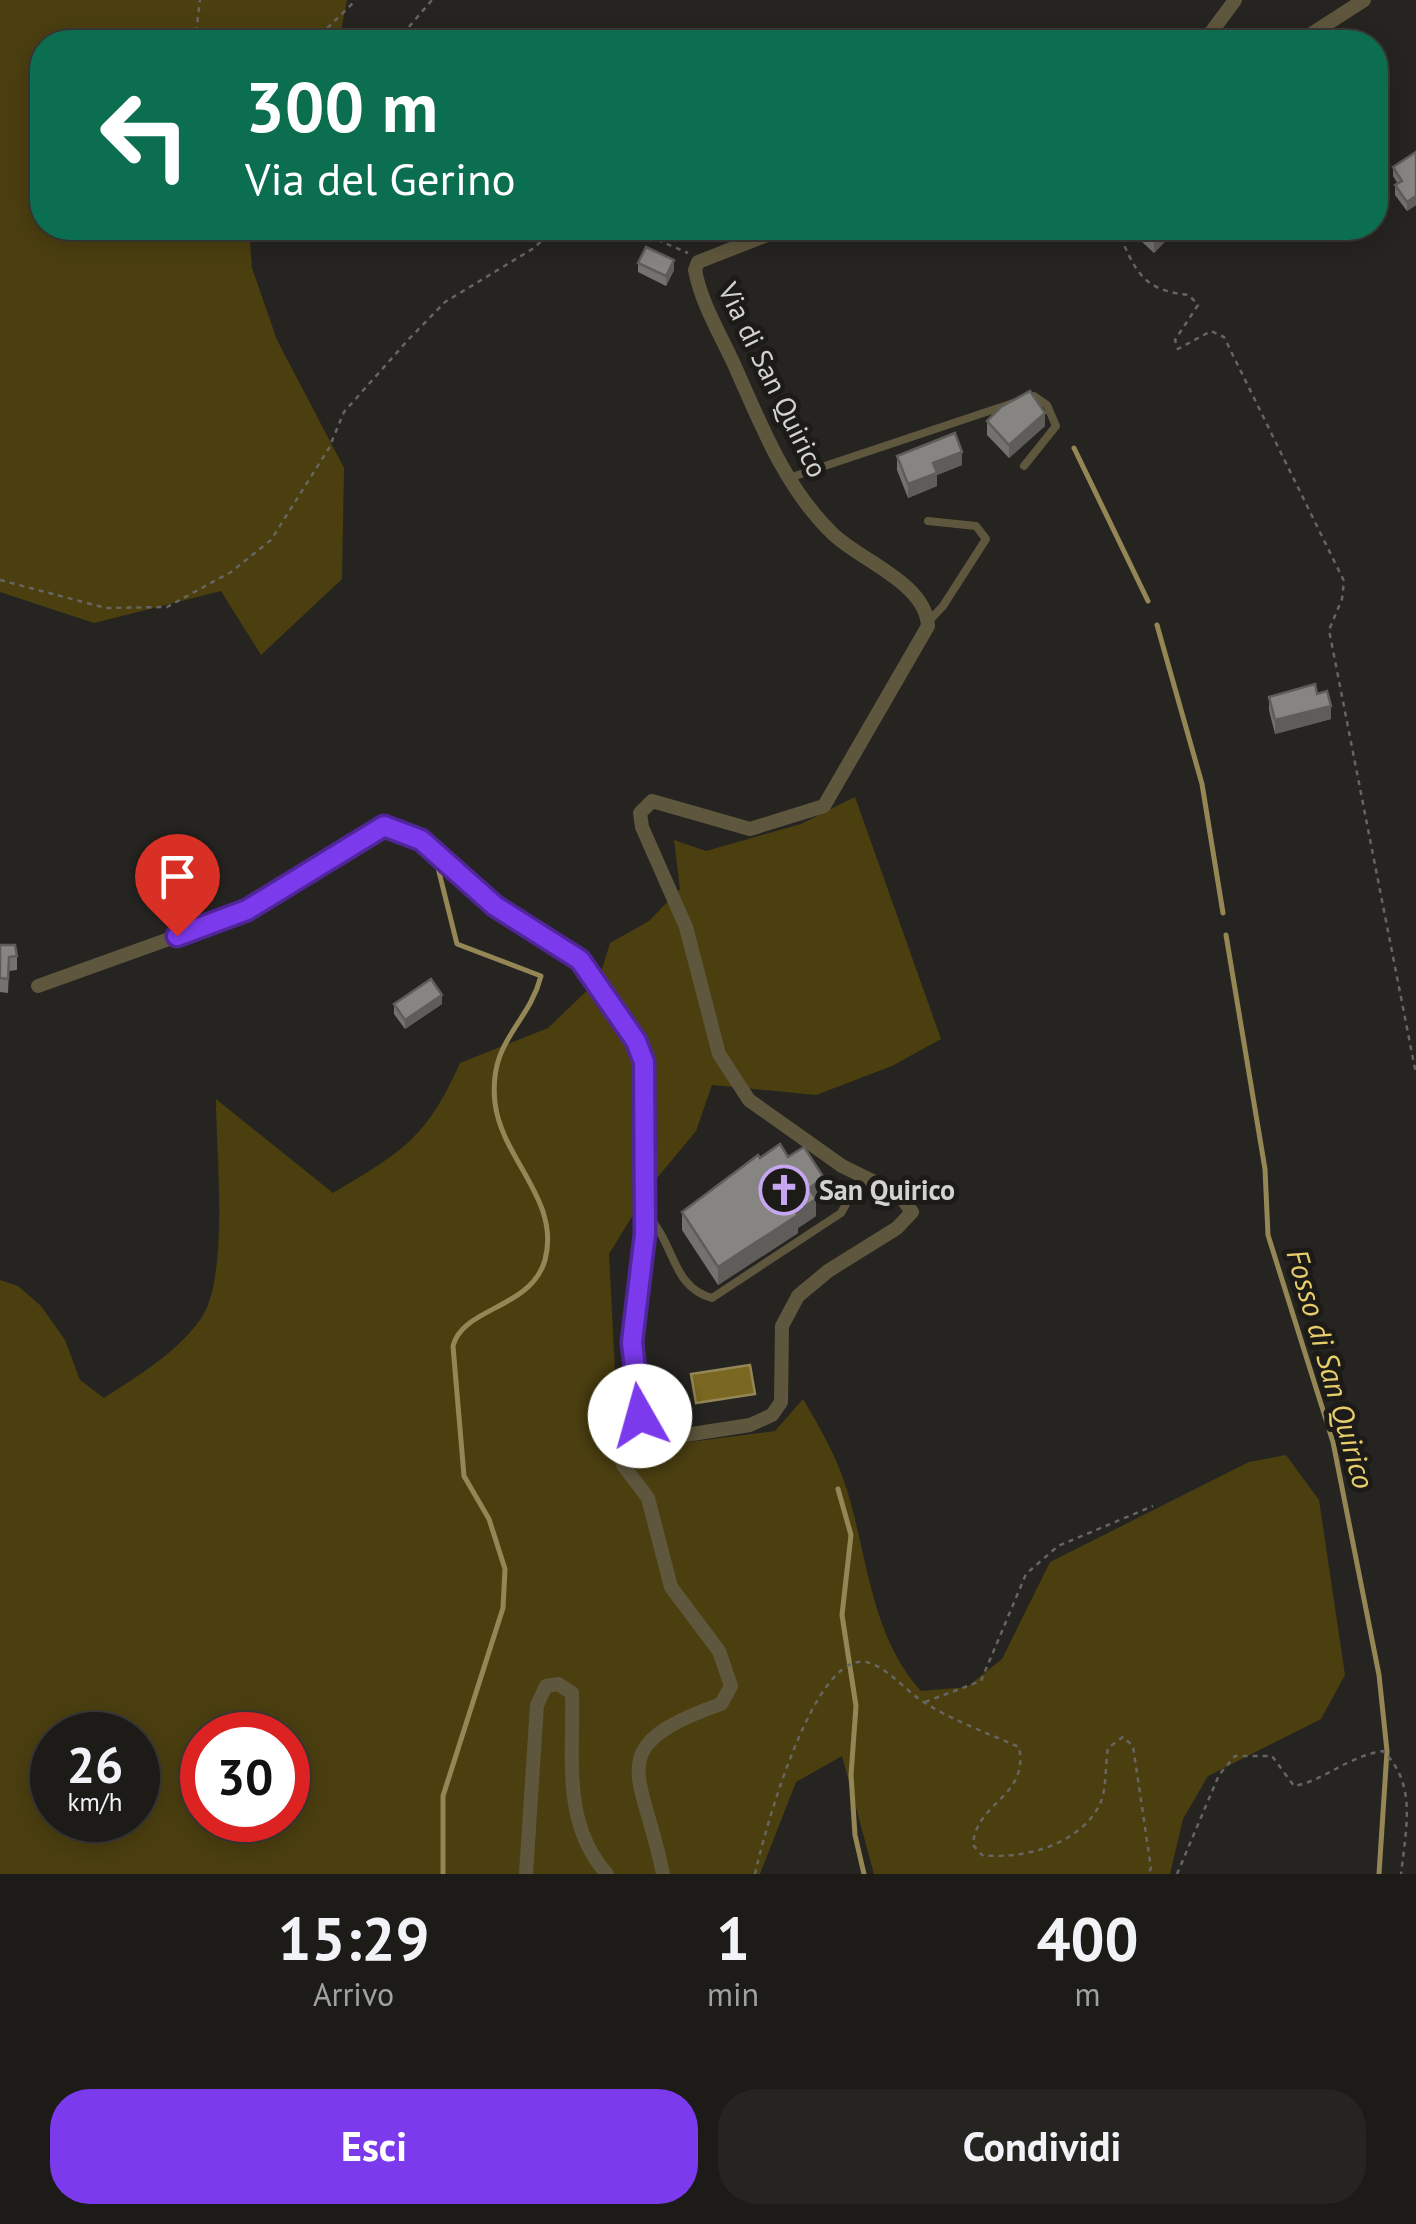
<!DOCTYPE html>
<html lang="it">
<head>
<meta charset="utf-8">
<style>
	body { margin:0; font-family:"PT Sans",sans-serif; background:#252421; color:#f1f3f6; height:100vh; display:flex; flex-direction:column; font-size:38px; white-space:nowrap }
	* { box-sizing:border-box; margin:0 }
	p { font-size:32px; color:#a0a1a2 }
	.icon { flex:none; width:55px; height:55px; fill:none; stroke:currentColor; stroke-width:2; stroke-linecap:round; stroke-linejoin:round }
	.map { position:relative; height:1874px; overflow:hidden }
	.sheet { display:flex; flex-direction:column; background:#1c1b18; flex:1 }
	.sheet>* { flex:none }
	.guide { position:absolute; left:30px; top:30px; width:1358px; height:210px; border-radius:40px; box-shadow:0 5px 25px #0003,0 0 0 2px #3a3937; background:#0b6e4f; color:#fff; overflow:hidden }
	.speed { position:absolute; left:30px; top:1712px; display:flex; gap:20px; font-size:50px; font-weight:700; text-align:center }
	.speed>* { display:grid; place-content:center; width:130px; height:130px; border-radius:50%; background:#1c1b18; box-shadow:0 5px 25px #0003,0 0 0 2px #3a3937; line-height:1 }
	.speed small { font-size:25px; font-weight:400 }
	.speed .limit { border:15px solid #d22; background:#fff; color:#111 }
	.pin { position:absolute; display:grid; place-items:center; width:85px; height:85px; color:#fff; margin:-102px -42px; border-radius:50% 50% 50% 0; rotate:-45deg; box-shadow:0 0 10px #0007 }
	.pin .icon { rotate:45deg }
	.me { position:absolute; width:110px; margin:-55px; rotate:353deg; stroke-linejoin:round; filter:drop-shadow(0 0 8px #0008) }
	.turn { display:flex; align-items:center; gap:35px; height:210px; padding:0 50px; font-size:45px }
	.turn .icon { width:130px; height:130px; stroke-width:2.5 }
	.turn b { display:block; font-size:70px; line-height:85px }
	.eta { display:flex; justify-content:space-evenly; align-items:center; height:170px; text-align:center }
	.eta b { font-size:60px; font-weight:600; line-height:70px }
	.cta { display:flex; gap:20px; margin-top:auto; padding:20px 50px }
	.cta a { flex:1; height:115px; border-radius:40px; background:#7c3aed; color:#fff; font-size:40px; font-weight:600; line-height:115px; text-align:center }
	.cta a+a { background:#252421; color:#f1f3f6 }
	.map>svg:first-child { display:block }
</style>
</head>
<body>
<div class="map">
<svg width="1416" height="1874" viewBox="0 0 1416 1874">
	<rect width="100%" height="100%" fill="#252420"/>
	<g fill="#4b3f10" fill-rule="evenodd">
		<path d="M0,0H347L339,42H42V228H249L252,268L277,340L344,468L342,579L261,655L221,591L94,623L0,592Z"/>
		<path d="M855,797L941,1039L892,1066L816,1095L712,1085L696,1131L652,1184L609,1254L617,1410L650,1447L775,1431L803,1399C820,1428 837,1457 847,1490C868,1558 871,1636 921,1691L967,1687L1002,1659L1050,1562L1249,1462L1286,1455L1319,1500L1345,1675L1321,1719L1208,1776L1183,1819L1170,1874H874L842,1756L796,1782L760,1874H0V1280L18,1286L41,1306L65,1340L80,1380L104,1398C139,1375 174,1355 200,1320C230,1280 216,1152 216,1099L333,1193C403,1151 426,1139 460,1063L548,1028L599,979L610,943L649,921L680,889L674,840L706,851L801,824ZM52,1735H138V1820H52ZM202,1735H288V1820H202Z"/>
	</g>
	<path fill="#7a6721" stroke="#948755" stroke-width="2.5" d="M750,1365L755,1394L696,1403L691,1374Z"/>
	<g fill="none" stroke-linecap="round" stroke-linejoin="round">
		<g stroke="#948755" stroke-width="5">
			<path d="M1074,448L1148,601"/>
			<path d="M1157,625L1202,784L1223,913"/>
			<path d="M435,856L457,944L541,976C528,1026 488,1040 495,1103C502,1160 561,1200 545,1260C531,1309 463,1307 453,1346L464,1476L489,1519L505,1569L503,1608L443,1796V1874"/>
			<path d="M1226,935L1265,1169L1268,1235L1333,1442L1379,1675L1387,1751L1379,1874"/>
			<path d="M838,1489L851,1535L842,1615L856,1706L851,1775L855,1835L864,1874"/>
		</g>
		<g stroke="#666561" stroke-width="2.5" stroke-dasharray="5 5" stroke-linecap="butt">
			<path d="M195,42L200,0"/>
			<path d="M313,42L356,0"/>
			<path d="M396,42L432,0"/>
			<path d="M630,228L688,253"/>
			<path d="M1116,228C1136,269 1139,290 1189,295L1198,305L1175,340L1178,349L1211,331L1224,337L1344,581L1342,599L1329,630L1416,1074"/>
			<path d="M0,580L106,608L167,607L231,572L271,540L329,448L344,412L408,340L445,302L534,248L555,228"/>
			<path d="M925,1702L981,1681L1026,1574L1058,1546L1153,1506"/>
			<path d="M755,1874C764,1833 813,1652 866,1662C886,1666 905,1690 922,1701C951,1720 987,1733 1019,1747C1029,1798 976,1801 973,1845L982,1855C1022,1860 1080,1845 1100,1804C1107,1789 1105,1764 1108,1748L1123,1737L1133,1746L1151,1868L1148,1874"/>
			<path d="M1177,1874L1219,1775L1235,1756H1272L1294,1786C1326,1780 1346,1757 1383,1751C1416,1783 1407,1823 1401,1874"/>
		</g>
		<g stroke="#5f573d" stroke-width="8">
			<path d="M789,478L1034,396L1047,405L1056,426L1024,466"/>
			<path d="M928,622L943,606L986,539L976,526L928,521"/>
			<path d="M645,1220L653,1222C675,1249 674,1288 712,1298L841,1213L862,1176"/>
		</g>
		<g stroke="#5f573d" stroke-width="14">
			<path d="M1204,42L1235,0"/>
			<path d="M1299,42L1364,0"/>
			<path d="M38,986L247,911L384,826L421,840L495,906L580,960L636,1041L644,1062L645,1234L632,1342L640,1416"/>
			<path d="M526,1874L537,1705L546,1686L558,1684L572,1693C574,1755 561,1823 607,1874"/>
			<path d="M663,1874C643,1772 599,1747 721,1704L731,1686L719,1651L671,1587L648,1498L623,1465L615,1438L618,1422L632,1415L679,1436L750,1425L772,1415L781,1402L782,1326L798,1296L828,1271L897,1228L912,1212L899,1194L842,1166L749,1100L719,1054L686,927L642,827L640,813L652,801L750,829L824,806L928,626C926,583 861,561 833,534C784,487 760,422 733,362C719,332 701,302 695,270L698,262L785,228"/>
		</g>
	</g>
	<g fill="#74726f">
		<path d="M1416,153V205L1407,211L1395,195V185L1398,184L1393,176V167Z"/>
		<path d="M1127,228H1178L1154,253Z"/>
		<path d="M638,263L674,270L666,286L638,272Z"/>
		<path d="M987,421L1045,426L1009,458L987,435Z"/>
		<path d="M897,456L962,465L937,475V486L908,498L897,470Z"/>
		<path d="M1317,694L1331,719L1275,734L1269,710V697Z"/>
		<path d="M0,945L17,956V970L9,971L8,993L0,992Z"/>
		<path d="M394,1004H442L405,1029L394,1014Z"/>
		<path d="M788,1157L824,1195L816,1201V1216L798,1228V1233L718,1285L682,1230V1212L760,1158Z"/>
	</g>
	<g fill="#5e5d5a">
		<path d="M1416,196V205L1407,211V202Z"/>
		<path d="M1167,228H1178L1154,253V241Z"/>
		<path d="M674,260V270L666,286V276Z"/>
		<path d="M1045,413V426L1009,458V445Z"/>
		<path d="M962,452V465L937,475V486L908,498V484L933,463Z"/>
		<path d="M1331,706V719L1275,734V720Z"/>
		<path d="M442,995V1004L405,1029V1020Z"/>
		<path d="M824,1178V1195L816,1201V1216L798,1228V1233L718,1285V1267L796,1212L809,1188Z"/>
	</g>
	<g fill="#878581" stroke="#5e5d5a" stroke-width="2.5">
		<path d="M1416,152V196L1407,202L1395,185L1402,181L1393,167Z"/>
		<path d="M1139,228H1167L1154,241Z"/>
		<path d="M646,247L674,260L666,276L638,263Z"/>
		<path d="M1030,391L1045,413L1009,445L987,421L1001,407Z"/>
		<path d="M955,433L962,452L933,463L937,473L908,484L897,456Z"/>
		<path d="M1315,684L1317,694L1327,691L1331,706L1275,720L1269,697Z"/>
		<path d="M0,945H15L17,956L9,957L8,979L0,978Z"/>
		<path d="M431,979L442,995L405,1020L394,1004Z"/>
		<path d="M780,1144L788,1157L804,1147L824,1178L809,1188L816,1199L796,1212L798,1215L718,1267L682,1212L758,1155L760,1158Z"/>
	</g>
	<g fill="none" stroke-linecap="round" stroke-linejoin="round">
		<g stroke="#51269a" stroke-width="25">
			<path id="route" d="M177,936L247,910L384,826L421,840L495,906L580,960L636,1041L644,1062L645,1234L632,1342L640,1416"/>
		</g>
		<use href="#route" stroke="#7c3aed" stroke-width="18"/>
	</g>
	<defs>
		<g id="church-ring" transform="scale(2.5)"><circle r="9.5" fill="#1c1b17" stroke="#c6a6f0" stroke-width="1.5"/><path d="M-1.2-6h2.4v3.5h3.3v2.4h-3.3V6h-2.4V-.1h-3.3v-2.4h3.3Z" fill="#c6a6f0"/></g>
	</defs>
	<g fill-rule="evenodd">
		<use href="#church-ring" x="784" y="1190"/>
	</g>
	<g text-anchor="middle" stroke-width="10" stroke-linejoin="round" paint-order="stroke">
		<g font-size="28" fill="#d2d2cf" stroke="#1c1b17">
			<text transform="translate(773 380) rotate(64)" y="10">Via di San Quirico</text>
		</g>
		<g font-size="28" font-weight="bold" fill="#d2d2cf" stroke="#1c1b17" text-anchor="start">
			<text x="819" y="1200">San Quirico</text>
		</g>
		<g font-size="30" font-style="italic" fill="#e8cd6b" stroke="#1c1b17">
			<text transform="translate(1330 1369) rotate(74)" y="10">Fosso di San Quirico</text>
		</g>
	</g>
</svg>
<div class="speed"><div>26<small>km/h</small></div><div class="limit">30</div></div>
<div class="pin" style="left:177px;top:936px;background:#d93025"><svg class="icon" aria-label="arrive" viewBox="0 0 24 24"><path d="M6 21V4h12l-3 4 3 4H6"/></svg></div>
<svg class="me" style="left:640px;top:1416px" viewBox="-20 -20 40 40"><circle r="19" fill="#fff"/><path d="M0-13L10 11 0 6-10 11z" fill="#7c3aed"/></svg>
<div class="guide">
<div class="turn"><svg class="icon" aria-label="left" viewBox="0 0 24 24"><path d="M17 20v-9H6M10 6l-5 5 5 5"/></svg><div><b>300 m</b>Via del Gerino</div></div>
</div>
</div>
<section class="sheet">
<div class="eta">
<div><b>15:29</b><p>Arrivo</p></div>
<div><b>1</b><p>min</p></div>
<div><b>400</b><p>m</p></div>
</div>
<div class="cta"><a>Esci</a><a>Condividi</a></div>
</section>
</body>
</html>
